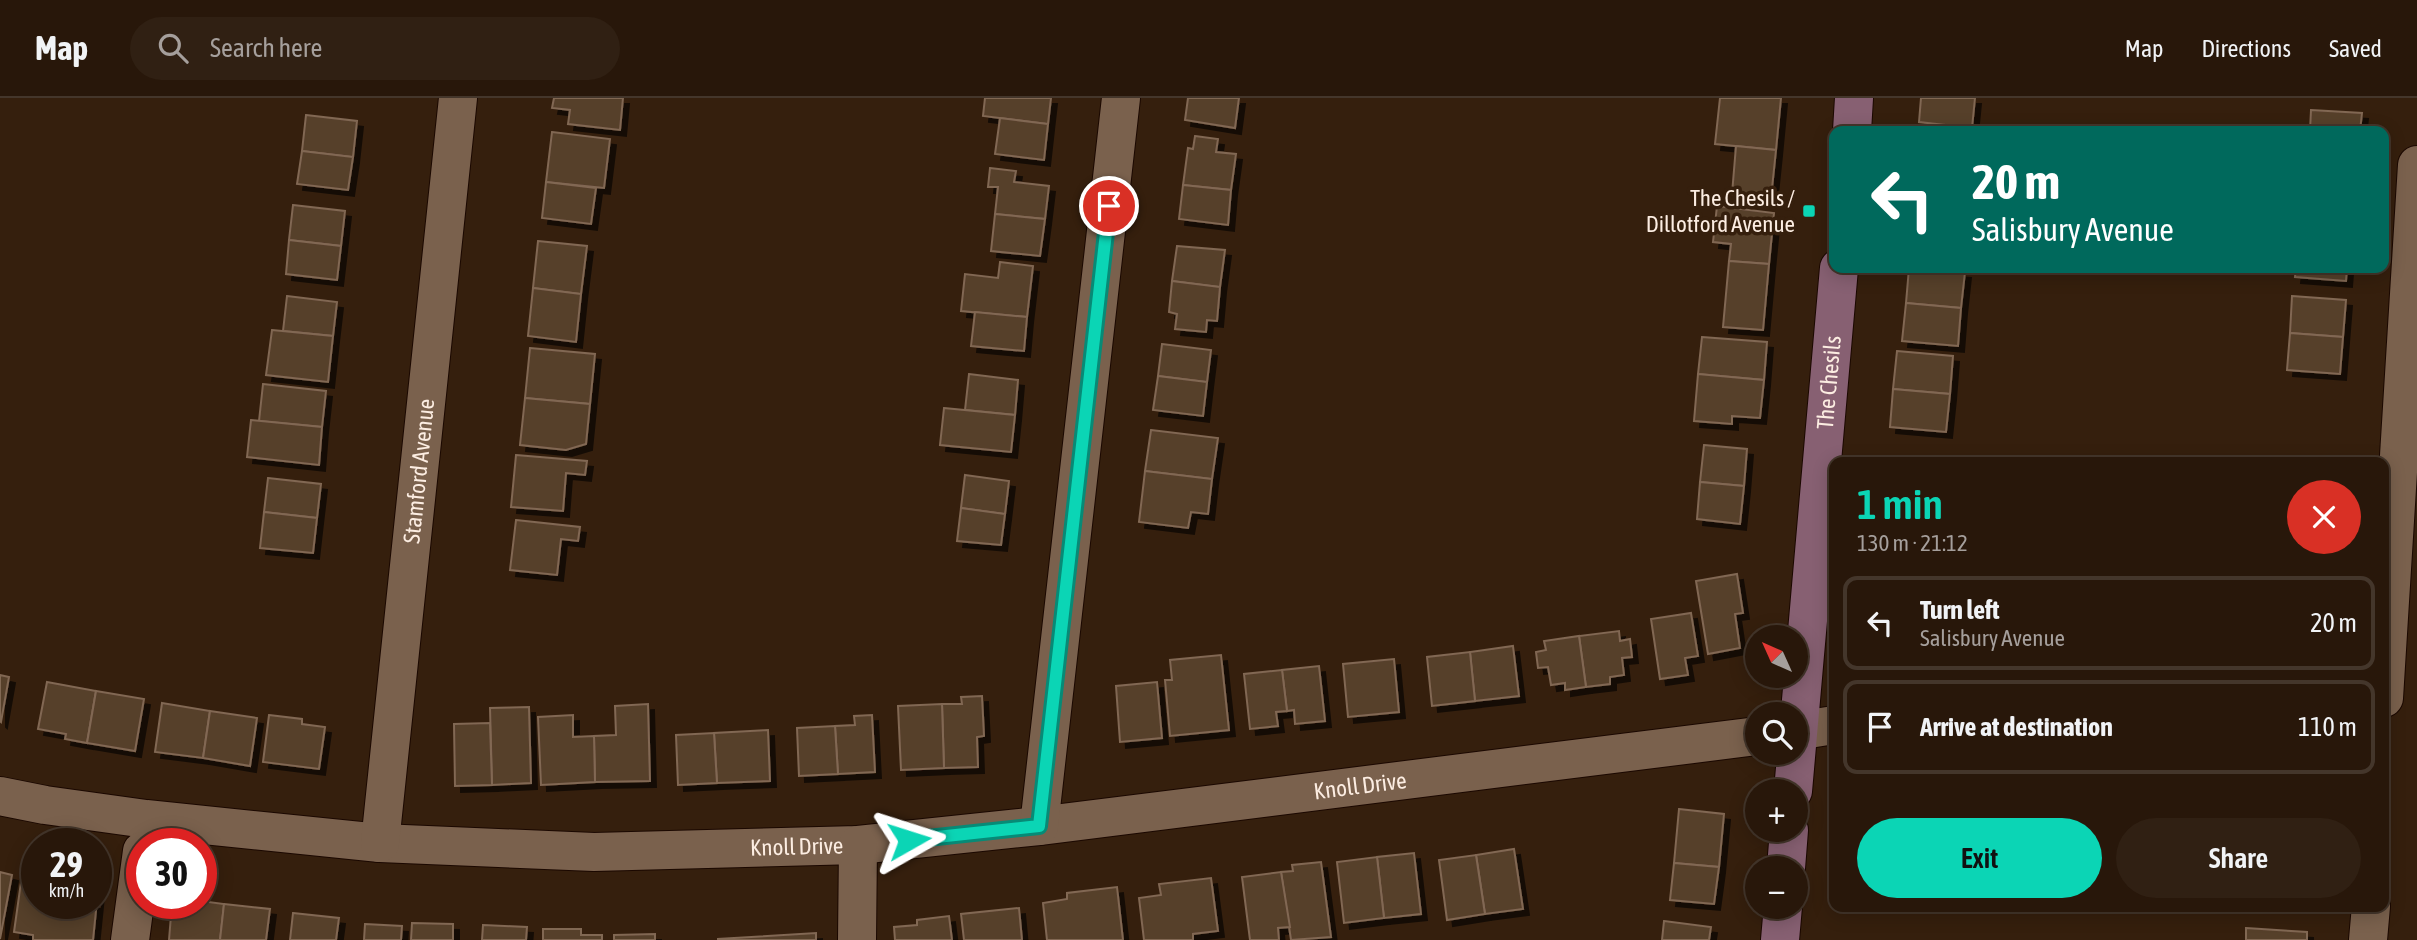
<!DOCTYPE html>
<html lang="en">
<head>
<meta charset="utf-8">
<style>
	body { margin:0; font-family:"Asap Condensed",sans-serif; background:#302013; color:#f1f3f6; height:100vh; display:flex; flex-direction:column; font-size:26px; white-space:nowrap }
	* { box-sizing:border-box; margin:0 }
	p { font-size:23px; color:#a59f9c }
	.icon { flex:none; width:38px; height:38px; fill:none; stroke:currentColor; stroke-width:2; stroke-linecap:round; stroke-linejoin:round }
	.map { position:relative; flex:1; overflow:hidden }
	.side { position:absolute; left:1829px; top:359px; width:560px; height:455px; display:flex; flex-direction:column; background:#28170a; border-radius:14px; box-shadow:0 4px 18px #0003,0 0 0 2px #44362b }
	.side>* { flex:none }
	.guide { position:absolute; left:1829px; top:28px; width:560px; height:147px; border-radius:14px; box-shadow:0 4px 18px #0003,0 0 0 2px #44362b; background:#00695c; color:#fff; overflow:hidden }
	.needle { width:46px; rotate:315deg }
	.fabs { position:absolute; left:1745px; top:527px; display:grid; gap:14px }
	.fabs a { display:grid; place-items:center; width:63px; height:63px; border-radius:50%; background:#28170a; box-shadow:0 4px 18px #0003,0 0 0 2px #44362b; font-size:35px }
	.speed { position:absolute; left:21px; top:730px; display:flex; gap:14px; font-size:35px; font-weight:700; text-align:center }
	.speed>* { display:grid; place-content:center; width:91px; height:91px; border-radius:50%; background:#28170a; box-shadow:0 4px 18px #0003,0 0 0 2px #44362b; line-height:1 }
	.speed small { font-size:18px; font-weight:400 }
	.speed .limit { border:10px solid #d22; background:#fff; color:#111 }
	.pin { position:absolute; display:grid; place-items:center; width:60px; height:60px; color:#fff; margin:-30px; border:4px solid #fff; border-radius:50%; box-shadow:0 2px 7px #0007 }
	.me { position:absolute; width:77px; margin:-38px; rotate:84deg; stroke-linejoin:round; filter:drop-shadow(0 0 5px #0008) }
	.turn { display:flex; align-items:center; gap:24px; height:147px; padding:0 28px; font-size:32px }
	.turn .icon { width:91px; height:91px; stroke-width:2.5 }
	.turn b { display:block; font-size:49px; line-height:60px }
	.round { display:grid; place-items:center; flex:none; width:74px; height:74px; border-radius:37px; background:#302013 }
	.headline { display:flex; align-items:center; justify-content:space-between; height:119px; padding:0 28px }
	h1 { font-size:42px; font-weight:600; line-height:52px; color:#0bd5b5 }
	.action { display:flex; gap:14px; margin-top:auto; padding:14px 28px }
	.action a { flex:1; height:80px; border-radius:42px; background:#0bd5b5; color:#111; font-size:28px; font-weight:600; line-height:80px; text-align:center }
	.action a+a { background:#302013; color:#f1f3f6 }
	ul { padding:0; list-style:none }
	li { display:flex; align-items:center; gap:21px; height:94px; margin:0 14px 10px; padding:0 14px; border:4px solid #44362b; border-radius:14px }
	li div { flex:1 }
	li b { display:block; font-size:26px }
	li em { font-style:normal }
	header { display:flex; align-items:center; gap:42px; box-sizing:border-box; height:98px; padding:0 35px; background:#28170a; border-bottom:2px solid #44362b }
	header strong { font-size:33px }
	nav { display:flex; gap:38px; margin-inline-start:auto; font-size:24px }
	.search { width:490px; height:63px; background:#302013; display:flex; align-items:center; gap:18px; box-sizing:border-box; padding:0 24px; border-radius:38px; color:#a59f9c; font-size:26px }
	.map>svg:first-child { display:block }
</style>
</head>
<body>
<header>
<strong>Map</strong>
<div class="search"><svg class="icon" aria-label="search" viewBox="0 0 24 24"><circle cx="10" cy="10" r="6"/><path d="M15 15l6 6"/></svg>Search here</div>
<nav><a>Map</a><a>Directions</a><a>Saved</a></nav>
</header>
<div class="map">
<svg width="2417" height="842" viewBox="0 0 2417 842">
	<defs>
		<filter id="shadow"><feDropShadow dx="6" dy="6" stdDeviation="0" flood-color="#0009"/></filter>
	</defs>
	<rect width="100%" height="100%" fill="#351f0d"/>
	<g fill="#573f2c" stroke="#816753" stroke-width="2" filter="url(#shadow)">
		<path d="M554,0H623L620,32L568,26L570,12L552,10Z"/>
		<path d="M985,0H1051L1048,26L983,18Z"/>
		<path d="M1188,0H1239L1235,30L1185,22Z"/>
		<path d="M1720,0H1781L1776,52L1715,46Z"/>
		<path d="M1921,0H1975L1972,30L1919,24Z"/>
		<path d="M2311,12L2362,15L2360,33H2310Z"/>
		<path d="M306,17L357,23L353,59L302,53Z"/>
		<path d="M1000,20L1048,26L1044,62L995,56Z"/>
		<path d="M552,34L610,41L604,90L546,84Z"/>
		<path d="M1195,38L1218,41L1216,54L1236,56L1231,92L1183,87L1188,50L1193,51Z"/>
		<path d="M1736,48L1776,52L1771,100L1732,96Z"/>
		<path d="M302,53L353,59L348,92L297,86Z"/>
		<path d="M990,70L1016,73L1014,84L1049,88L1045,121L995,116L998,89H988Z"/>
		<path d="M546,84L596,90L591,126L542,120Z"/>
		<path d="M1183,87L1231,92L1228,127L1179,121Z"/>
		<path d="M293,107L345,113L341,148L289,142Z"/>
		<path d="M1717,108L1774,115L1769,166L1729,163L1731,146L1713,144Z"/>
		<path d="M995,116L1045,121L1040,158L991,153Z"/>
		<path d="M289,142L341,148L337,182L286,176Z"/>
		<path d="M538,143L587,148L581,196L533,190Z"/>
		<path d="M1177,148L1225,152L1220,189L1172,183Z"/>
		<path d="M1729,163L1769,166L1763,232L1723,229Z"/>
		<path d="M1000,164L1033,168L1027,219L961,213L965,176L998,180Z"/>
		<path d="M1909,170L1965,174L1961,210L1906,205Z"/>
		<path d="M2296,170H2347L2346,183L2295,179Z"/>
		<path d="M1172,183L1220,189L1217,223L1207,222L1206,234L1175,231L1177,216L1169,214Z"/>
		<path d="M533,190L581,196L576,244L528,238Z"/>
		<path d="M287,198L337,204L333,238L283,233Z"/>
		<path d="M2292,198L2346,202L2343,239L2290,235Z"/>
		<path d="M1906,205L1961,210L1958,248L1902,243Z"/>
		<path d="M975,214L1027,219L1024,253L971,248Z"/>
		<path d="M272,232L333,238L328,284L266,277Z"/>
		<path d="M2290,235L2343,239L2340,276L2287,272Z"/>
		<path d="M1702,239L1767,244L1764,282L1698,276Z"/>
		<path d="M1162,246L1211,252L1207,284L1158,278Z"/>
		<path d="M530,250L595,256L590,306L525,300Z"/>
		<path d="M1897,253L1953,258L1950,296L1893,291Z"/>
		<path d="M969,276L1018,282L1015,317L965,312Z"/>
		<path d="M1698,276L1764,282L1760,320L1732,318V326L1694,323Z"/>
		<path d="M1158,278L1207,284L1203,318L1153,312Z"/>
		<path d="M263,286L326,293L322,329L259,323Z"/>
		<path d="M1893,291L1950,296L1946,334L1890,329Z"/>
		<path d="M525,300L590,306L586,346L566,352L520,347Z"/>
		<path d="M944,310L1015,317L1011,354L940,347Z"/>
		<path d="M251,322L322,329L319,367L247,359Z"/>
		<path d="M1151,332L1218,340L1212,381L1145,373Z"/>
		<path d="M1704,347L1747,351L1744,388L1700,384Z"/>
		<path d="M516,357L587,363L585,377L566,375L563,413L511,409Z"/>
		<path d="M1145,373L1212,381L1208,416L1191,414L1188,430L1139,424Z"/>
		<path d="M965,377L1009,383L1005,416L961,410Z"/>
		<path d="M268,380L321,386L317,420L264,414Z"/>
		<path d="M1700,384L1744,388L1740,426L1697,421Z"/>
		<path d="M961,410L1005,416L1001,447L957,443Z"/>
		<path d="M264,414L317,420L313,455L260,450Z"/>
		<path d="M516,422L580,429L578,443L561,441L557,477L510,472Z"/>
		<path d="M1737,476L1743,515L1735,516L1740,550L1708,556L1696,483Z"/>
		<path d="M1691,515L1698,558L1685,560L1688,577L1660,581L1651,521Z"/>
		<path d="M1619,533L1620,543L1630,541L1632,559L1622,560L1624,577L1610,579V586L1586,589L1579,538Z"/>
		<path d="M1579,538L1586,589L1565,592V585L1551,587L1548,569L1538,570L1536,554L1546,552L1544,543Z"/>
		<path d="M1513,548L1519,598L1475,603L1470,554Z"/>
		<path d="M1470,554L1475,603L1432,608L1427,559Z"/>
		<path d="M1221,557L1229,632L1170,638L1165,582H1172L1170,562Z"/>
		<path d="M1394,561L1399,614L1348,619L1343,566Z"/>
		<path d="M1319,568L1325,623L1295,626L1294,612L1287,613L1282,572Z"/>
		<path d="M1282,572L1287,613L1276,614L1278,628L1250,631L1244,576Z"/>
		<path d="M0,577L9,579L1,624L0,623Z"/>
		<path d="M47,584L96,593L87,645L65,641L66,636L38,631Z"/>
		<path d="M1157,584L1162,640L1120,644L1116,588Z"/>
		<path d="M96,593L144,601L135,653L87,645Z"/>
		<path d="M982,598L984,638L977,639L978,669L944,670L942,606H962L961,599Z"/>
		<path d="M162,605L210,613L203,660L155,654Z"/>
		<path d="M648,606L650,683L595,684L594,638L616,637L615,608Z"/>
		<path d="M942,606L944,670L901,672L898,608Z"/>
		<path d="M529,609L531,685L492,687L490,610Z"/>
		<path d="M210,613L257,620L250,668L203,660Z"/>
		<path d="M269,617L302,621V626L325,629L319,671L263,664Z"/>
		<path d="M573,617V639L594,638L595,684L541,687L538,619Z"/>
		<path d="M872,617L875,674L838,676L835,628L855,627L854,618Z"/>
		<path d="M490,625L492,687L455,688L454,626Z"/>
		<path d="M835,628L838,676L799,678L797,630Z"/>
		<path d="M768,632L770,683L717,685L714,635Z"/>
		<path d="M714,635L717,685L678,687L676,637Z"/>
		<path d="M1679,711L1724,716L1719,769L1674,765Z"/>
		<path d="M1514,751L1523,811L1485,816L1476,757Z"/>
		<path d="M1414,755L1421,816L1384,820L1377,759Z"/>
		<path d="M1476,757L1485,816L1447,822L1439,762Z"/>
		<path d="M1377,759L1384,820L1344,825L1337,764Z"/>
		<path d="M1321,764L1331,839L1291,842L1281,774L1293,773L1292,767Z"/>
		<path d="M1674,765L1719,769L1714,806L1670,802Z"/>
		<path d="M0,774L12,777L0,841Z"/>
		<path d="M1281,774L1290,829L1278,830L1279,842H1250L1242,779Z"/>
		<path d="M1211,780L1218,833L1193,836V842H1144L1139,800L1161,797L1159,786Z"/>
		<path d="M21,784L37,786V805H96V793H98L93,842H33V837L14,834Z"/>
		<path d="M1117,789L1123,842H1047L1043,805L1067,801V795Z"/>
		<path d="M201,803L224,806L220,842H169L172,805H201Z"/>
		<path d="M224,806L270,811L266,842H220Z"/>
		<path d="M1019,810L1022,842H964L961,816Z"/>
		<path d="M293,815L339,820L336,842H290Z"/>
		<path d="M949,818L952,842H895L894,829L917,827V822Z"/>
		<path d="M1664,823L1711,829L1709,842H1662Z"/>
		<path d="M412,825L453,826V842H411Z"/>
		<path d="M365,826L402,828L401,842H364Z"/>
		<path d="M483,827L527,829L526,842H482Z"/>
		<path d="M2246,830L2307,834V842H2246Z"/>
		<path d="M543,831H581V837H602V842H543Z"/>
		<path d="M816,835V842H718V841Z"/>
		<path d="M655,836V842H614V837Z"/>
	</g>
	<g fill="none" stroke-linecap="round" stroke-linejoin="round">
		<g stroke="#1b0800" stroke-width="40">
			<g id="street">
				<path d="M2384,600L2417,67"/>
				<path d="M1796,633L1834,627"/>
				<path id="s1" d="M0,698L45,707L146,721L380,745L594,754L858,747L1039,728L1757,638"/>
				<path d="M1039,728L1121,0"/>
				<path id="s2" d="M380,745L458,0"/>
				<path d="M130,842L142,753"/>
				<path d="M857,842L858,747"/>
				<path d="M2368,842L2371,808"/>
			</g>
		</g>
		<g stroke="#1b0800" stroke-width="40">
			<g id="secondary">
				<path d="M1852,33L1854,0"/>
				<path id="s3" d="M1793,693L1839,170"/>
				<path d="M1786,770L1789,732"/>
				<path d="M1780,842L1783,808"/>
			</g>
		</g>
		<use href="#street" stroke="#7a614d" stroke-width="38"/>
		<use href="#secondary" stroke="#876072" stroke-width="38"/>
	</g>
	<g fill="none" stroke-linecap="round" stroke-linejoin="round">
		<g stroke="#078a76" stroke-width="18">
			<path id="route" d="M909,742L1039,728L1109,108"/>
		</g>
		<use href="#route" stroke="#0bd5b5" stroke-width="12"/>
	</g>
	<rect fill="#0bd5b5" stroke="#351f0d" stroke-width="2.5" x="1802" y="106" width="14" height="14" rx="3.5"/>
	<g text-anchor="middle" stroke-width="7" stroke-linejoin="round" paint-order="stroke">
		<g font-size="23" fill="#fcede2" stroke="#351f0d" text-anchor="end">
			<text x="1795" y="108">The Chesils /<tspan x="1795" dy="26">Dillotford Avenue</tspan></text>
		</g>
		<g font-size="23" fill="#fcede2" stroke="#351f0d">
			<text dy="8" stroke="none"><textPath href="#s3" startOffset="410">The Chesils</textPath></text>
			<text dy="8" stroke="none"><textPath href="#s2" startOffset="374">Stamford Avenue</textPath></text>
			<text dy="8" stroke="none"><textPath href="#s1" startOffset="1367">Knoll Drive</textPath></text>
			<text dy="8" stroke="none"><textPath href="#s1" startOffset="800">Knoll Drive</textPath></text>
		</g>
	</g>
</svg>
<div class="fabs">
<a><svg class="needle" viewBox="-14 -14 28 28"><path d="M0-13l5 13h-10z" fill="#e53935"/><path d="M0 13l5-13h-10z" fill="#a59f9c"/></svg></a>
<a><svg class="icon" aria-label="search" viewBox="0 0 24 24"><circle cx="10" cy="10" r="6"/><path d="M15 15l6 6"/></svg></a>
<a>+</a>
<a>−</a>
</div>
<div class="speed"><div>29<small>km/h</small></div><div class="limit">30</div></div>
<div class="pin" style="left:1109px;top:108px;background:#d93025"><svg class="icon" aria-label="arrive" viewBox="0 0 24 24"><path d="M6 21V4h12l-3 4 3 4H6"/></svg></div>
<svg class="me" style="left:909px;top:742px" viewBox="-20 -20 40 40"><path d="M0-17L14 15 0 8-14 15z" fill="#0bd5b5" stroke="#fff" stroke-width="4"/></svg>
<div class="guide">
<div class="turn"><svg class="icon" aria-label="left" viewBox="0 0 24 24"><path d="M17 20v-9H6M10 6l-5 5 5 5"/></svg><div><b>20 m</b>Salisbury Avenue</div></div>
</div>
<section class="side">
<div class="headline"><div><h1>1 min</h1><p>130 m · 21:12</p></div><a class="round" style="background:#d93025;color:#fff"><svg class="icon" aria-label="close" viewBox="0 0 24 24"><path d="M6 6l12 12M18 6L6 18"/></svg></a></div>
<ul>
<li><svg class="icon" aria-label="left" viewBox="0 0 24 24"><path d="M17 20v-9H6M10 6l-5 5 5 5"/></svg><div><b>Turn left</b><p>Salisbury Avenue</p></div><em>20 m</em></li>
<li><svg class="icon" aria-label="arrive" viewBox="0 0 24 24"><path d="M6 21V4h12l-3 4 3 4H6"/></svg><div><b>Arrive at destination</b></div><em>110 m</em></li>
</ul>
<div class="action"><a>Exit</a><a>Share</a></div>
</section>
</div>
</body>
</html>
